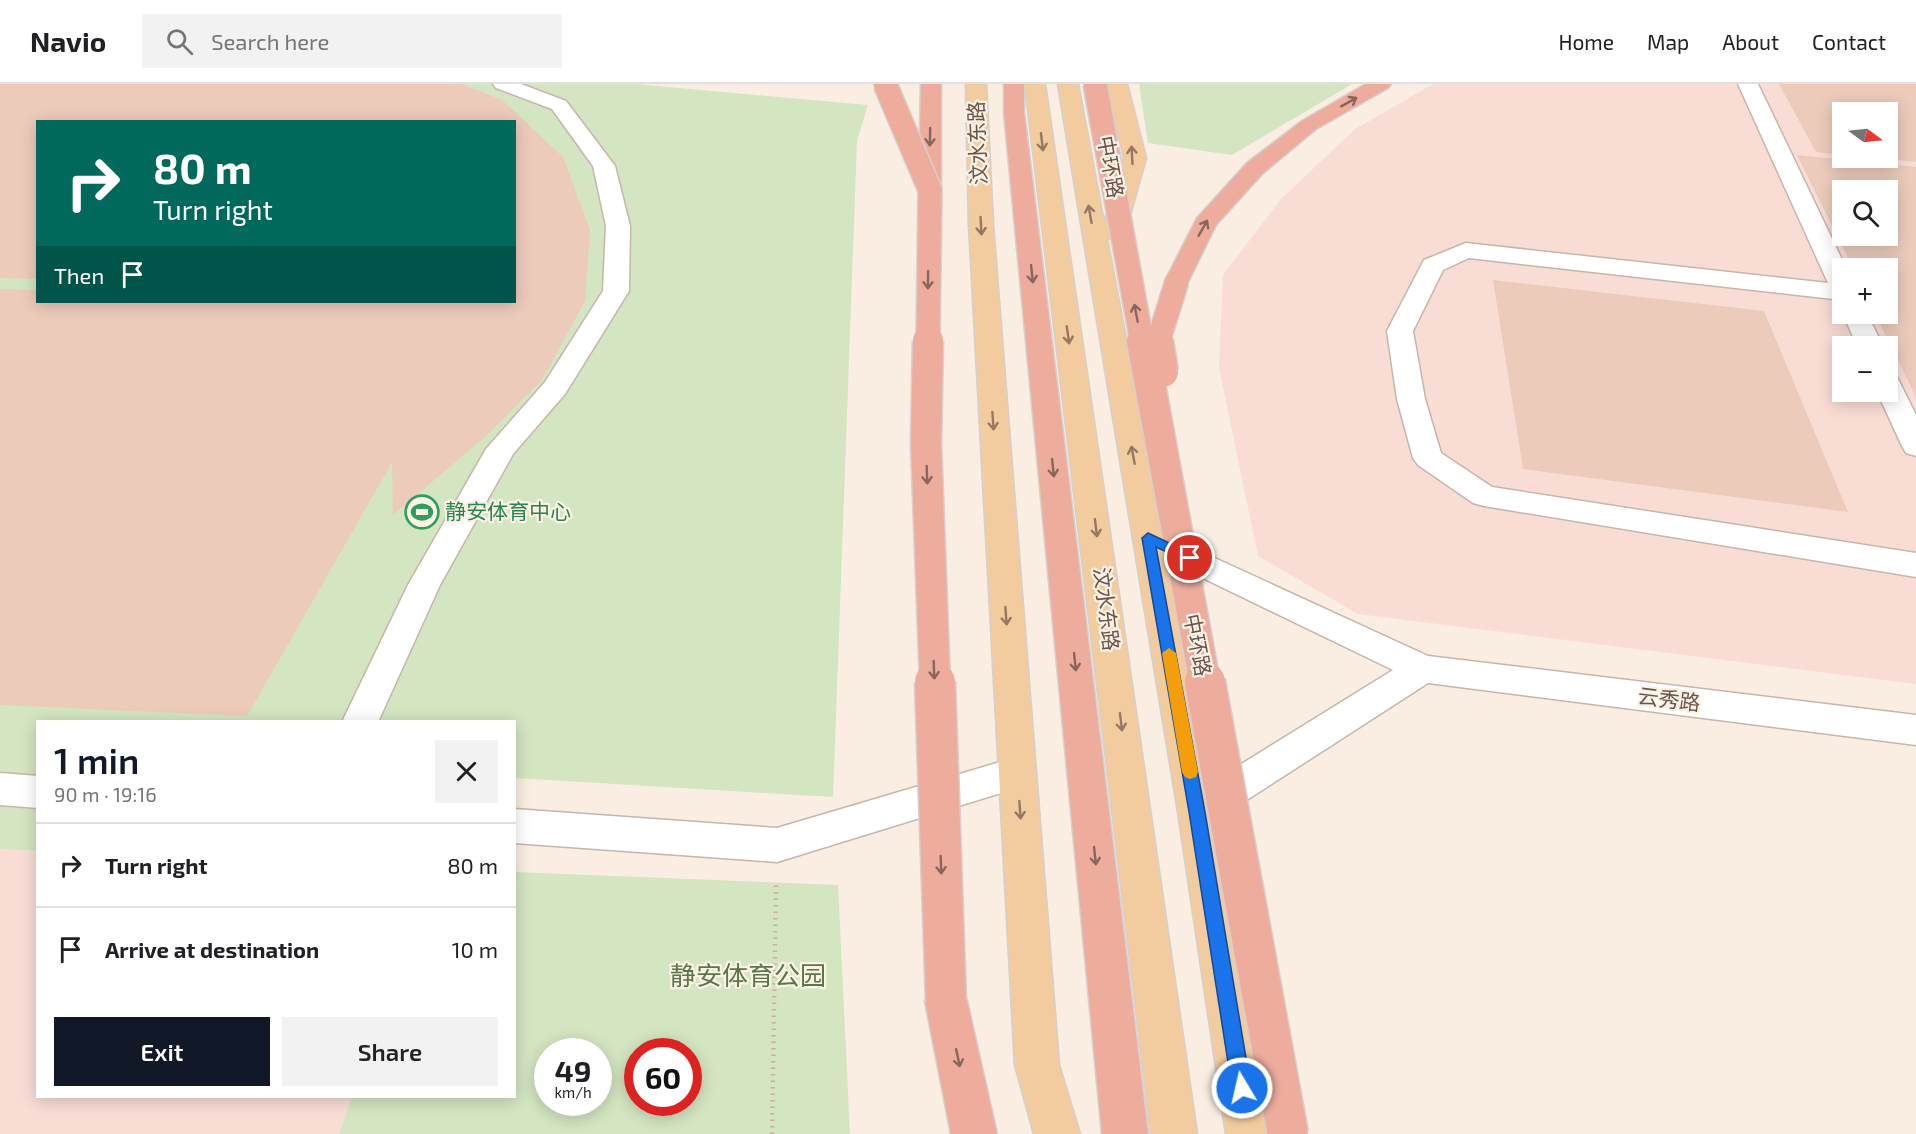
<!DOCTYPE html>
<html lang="en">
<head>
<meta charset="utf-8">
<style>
	body { margin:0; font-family:"Exo 2","Noto Sans SC",sans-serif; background:#f2f2f2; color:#202124; height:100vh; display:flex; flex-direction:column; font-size:22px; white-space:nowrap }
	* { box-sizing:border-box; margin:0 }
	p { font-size:20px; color:#757577 }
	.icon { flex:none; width:33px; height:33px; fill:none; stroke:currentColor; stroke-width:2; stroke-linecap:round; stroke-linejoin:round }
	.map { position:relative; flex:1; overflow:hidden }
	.panel { position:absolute; left:36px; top:636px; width:480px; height:378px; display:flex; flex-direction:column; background:#fff; border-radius:0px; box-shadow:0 3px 15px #0003 }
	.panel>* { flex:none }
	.guide { position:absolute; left:36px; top:36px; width:480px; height:183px; border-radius:0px; box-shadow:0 3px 15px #0003; background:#00695c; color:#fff; overflow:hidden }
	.needle { width:39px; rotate:105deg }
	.controls { position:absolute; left:1832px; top:18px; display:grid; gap:12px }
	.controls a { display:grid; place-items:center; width:66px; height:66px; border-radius:0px; background:#fff; box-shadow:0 3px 15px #0003; font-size:30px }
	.speed { position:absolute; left:534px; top:954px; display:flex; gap:12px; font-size:30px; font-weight:700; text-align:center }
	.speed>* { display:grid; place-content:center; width:78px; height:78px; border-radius:50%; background:#fff; box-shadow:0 3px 15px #0003; line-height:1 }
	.speed small { font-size:15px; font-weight:400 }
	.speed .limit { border:9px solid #d22; background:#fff; color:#111 }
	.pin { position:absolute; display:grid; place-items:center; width:51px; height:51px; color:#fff; margin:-26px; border:3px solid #fff; border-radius:50%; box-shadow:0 2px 6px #0007 }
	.me { position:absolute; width:66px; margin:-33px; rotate:351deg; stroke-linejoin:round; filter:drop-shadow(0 0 4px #0008) }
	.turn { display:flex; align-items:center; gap:21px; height:126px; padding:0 18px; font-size:27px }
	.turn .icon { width:78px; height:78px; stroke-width:2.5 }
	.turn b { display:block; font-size:42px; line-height:51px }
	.then { display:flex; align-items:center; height:57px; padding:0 18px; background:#0003; gap:12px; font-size:22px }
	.round { display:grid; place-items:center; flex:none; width:63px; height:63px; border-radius:0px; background:#f2f2f2 }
	.headline { display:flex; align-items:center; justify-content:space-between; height:102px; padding:0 18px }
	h1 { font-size:36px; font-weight:600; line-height:45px; color:#111827 }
	.cta { display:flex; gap:12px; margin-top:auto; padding:12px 18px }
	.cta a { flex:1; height:69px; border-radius:0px; background:#111827; color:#fff; font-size:24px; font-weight:600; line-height:69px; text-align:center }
	.cta a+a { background:#f2f2f2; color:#202124 }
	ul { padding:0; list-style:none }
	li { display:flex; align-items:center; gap:18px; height:84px; padding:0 18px; border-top:2px solid #e0e0e0 }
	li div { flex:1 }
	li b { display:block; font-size:22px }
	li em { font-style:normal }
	header { display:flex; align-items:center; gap:36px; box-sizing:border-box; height:84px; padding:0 30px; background:#fff; border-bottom:2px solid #e0e0e0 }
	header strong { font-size:28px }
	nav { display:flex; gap:33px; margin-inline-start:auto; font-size:21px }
	.search { width:420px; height:54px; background:#f2f2f2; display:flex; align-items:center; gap:15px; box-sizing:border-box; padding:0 21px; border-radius:0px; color:#757577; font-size:22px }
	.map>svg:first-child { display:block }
</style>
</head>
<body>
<header>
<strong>Navio</strong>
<div class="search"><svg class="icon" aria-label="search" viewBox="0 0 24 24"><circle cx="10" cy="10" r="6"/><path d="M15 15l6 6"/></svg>Search here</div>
<nav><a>Home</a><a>Map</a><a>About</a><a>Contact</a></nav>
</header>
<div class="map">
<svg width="1916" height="1050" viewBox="0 0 1916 1050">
	<rect width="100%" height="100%" fill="#f9eee1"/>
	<g fill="#f9ddd5" fill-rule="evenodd">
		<path d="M1433,0H1916V600L1358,530L1258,472L1219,284L1223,191L1281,115L1355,45ZM1842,28H1887V74H1842ZM1842,106H1887V152H1842ZM1842,184H1887V230H1842ZM1842,262H1887V308H1842Z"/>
		<path d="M0,765L37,767L38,1012L352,1013L339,1050H0Z"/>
	</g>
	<g fill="#d3e5c1" fill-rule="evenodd">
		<path d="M0,0H635L868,21L857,57L833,713L515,694L514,638H38L37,767L0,765ZM38,38H514V218H38Z"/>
		<path d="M1139,0H1352L1232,71L1148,59Z"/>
		<path d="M515,788L838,801L850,1050H339L352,1013L514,1012ZM548,968H598V1018H548ZM638,968H688V1018H638Z"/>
	</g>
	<g fill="#eccbbb" fill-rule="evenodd">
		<path d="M0,0H462L502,16L563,73L590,146L585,217L542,296L485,353L393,431L392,378L247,632L0,621V205L38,206V218H514V38H38V195L0,194Z"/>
		<path d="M1779,0H1916V78L1887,75V28H1842V71L1816,68Z"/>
		<path d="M1797,71L1916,83V313L1875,230H1887V184H1853ZM1842,106H1887V152H1842Z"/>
		<path d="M1493,196L1764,227L1848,428L1523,385Z"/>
	</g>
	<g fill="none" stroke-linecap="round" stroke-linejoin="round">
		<g stroke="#c8b5aa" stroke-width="3">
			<g id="minor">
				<path d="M493,0H521L566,17L615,82L630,142L629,207L565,310L513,370L440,501L378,638H342L408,501L486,365L545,298L603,207L606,142L593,82L552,25L496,4Z"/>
				<path d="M1738,0H1758L1846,184H1842V216L1469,174L1443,186L1413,247L1425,315L1441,369L1492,403L1916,469V493L1484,422L1473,419L1418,381L1413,374L1397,315L1387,247L1424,176L1466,159L1828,199Z"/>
				<path d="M1843,230H1867L1883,262H1857Z"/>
				<path d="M1887,290L1897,293L1916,331V372L1906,369L1902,362L1877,308H1887Z"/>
				<path d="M1158,448L1428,572L1916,631V661L1428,599L1219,734L1206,738L1193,734L1187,722L1193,710L1393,586L1147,467L1142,459L1147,451Z"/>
				<path d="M1017,673L1030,678L1036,689L1030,700L777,778L514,759V725L777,744Z"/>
				<path d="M0,689L38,692V724L0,721Z"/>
			</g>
		</g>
		<g stroke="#d6cfcd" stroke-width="3">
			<g id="major">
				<path d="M966,0H986L993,141L1059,981L1080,1050H1034L1015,981L969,141Z"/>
				<path d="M1025,0H1045L1197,1050H1151Z"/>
				<path d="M1058,0H1078L1104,139L1124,74L1107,0H1127L1146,74L1125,149L1121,154L1107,155L1216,728L1272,1050H1226L1178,728Z"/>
			</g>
		</g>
		<g stroke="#d6cfcd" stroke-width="3">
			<g id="highway">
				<path d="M921,0H941V106L938,111L930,113L922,111L919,106Z"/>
				<path d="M1004,0H1024V28L1148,1050H1102L1004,28Z"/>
				<path d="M1366,0H1391L1388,4L1316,45L1263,89L1216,141L1186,202L1177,204L1168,202L1165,197L1197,134L1247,79L1302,37Z"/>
				<path d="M946,896L961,902L967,917L997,1050H951L925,917L931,902Z"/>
			</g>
		</g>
		<path stroke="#d0ae9f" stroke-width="4.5" stroke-dasharray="1.5 5" stroke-linecap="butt" d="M772,1050L776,801"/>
		<use href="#minor" fill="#fff" fill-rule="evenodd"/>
		<use href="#major" fill="#f2cc9f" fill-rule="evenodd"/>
		<use href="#highway" fill="#eeac9d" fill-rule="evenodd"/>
		<g stroke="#d6cfcd" stroke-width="26" stroke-linecap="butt">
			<g id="highway-bridge-far2">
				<path d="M885,0L930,106L928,258"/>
				<path d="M1095,0L1142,258"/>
				<path d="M1158,258L1177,197"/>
			</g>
		</g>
		<g stroke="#d6cfcd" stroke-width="33" stroke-linecap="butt">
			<g id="highway-bridge-far1">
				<path d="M928,257L926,359L935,599"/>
				<path d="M1142,257L1205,599"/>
				<path d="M1158,257L1163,288"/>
			</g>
		</g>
		<g stroke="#d6cfcd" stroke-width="43" stroke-linecap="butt">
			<g id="highway-bridge">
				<path d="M935,598L946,917"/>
				<path d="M1205,598L1288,1050"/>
			</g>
		</g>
		<use href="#highway-bridge-far2" stroke="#eeac9d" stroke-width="23"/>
		<use href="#highway-bridge-far1" stroke="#eeac9d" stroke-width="30"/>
		<use href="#highway-bridge" stroke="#eeac9d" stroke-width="40"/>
	</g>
	<defs><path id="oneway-shaft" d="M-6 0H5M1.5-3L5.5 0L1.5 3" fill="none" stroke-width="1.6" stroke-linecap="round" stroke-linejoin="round" transform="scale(1.5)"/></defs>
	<g stroke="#87665b">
		<use href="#oneway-shaft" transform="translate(1349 18) rotate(-29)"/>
		<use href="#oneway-shaft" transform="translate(930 53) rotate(91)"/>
		<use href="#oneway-shaft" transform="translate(1203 144) rotate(-60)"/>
		<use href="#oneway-shaft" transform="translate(1032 190) rotate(84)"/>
		<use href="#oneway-shaft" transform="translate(928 196) rotate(91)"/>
		<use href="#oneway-shaft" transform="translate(1136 229) rotate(-101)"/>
		<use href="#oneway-shaft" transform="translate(1053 384) rotate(84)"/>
		<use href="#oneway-shaft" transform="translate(927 391) rotate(88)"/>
		<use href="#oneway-shaft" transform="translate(1075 578) rotate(84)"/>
		<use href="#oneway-shaft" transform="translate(934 586) rotate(88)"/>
		<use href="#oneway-shaft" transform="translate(1095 772) rotate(84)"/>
		<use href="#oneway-shaft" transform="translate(941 781) rotate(88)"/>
		<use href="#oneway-shaft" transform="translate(958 974) rotate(78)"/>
	</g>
	<g stroke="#957864">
		<use href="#oneway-shaft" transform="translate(1042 58) rotate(83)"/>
		<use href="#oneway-shaft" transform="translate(1132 71) rotate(-93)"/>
		<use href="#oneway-shaft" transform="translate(1090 130) rotate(-100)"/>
		<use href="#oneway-shaft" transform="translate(981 142) rotate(87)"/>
		<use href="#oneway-shaft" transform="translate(1068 251) rotate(82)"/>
		<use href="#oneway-shaft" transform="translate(993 337) rotate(86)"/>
		<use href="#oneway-shaft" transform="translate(1133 371) rotate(-101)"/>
		<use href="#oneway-shaft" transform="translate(1096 444) rotate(83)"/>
		<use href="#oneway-shaft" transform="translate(1006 532) rotate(86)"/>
		<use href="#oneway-shaft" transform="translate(1121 638) rotate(83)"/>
		<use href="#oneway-shaft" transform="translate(1020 726) rotate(86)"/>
	</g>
	<path fill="#1a73e8" stroke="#114b97" stroke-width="1.5" d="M1148,449L1195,471L1197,474L1190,479L1156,463L1205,728L1251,1004L1248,1011L1242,1013L1235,1011L1232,1004L1189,728L1142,454Z"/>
	<path fill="#f59e0b" d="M1169,564L1176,569L1198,688L1196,693L1190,695L1185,693L1182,688L1162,569Z"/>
	<defs>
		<g id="stadium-ring" transform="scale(1.725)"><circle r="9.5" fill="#fdf2e6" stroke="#2e9e5b" stroke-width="1.5"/><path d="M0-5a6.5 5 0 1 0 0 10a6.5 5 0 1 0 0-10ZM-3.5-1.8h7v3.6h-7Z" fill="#2e9e5b"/></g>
	</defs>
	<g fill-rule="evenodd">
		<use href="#stadium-ring" x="422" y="428"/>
	</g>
	<g text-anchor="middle" stroke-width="4.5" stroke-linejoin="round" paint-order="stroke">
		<g font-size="21" fill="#6d544b" stroke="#fdf2e6">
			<text transform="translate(978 59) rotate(-92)" y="7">汶水东路</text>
			<text transform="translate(1110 83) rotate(80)" y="7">中环路</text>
			<text transform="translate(1106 525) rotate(83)" y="7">汶水东路</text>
			<text transform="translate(1197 561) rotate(79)" y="7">中环路</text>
			<text transform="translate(1669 616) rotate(7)" y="7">云秀路</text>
		</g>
		<g font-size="21" fill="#27864d" stroke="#fdf2e6" text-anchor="start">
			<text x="445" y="435">静安体育中心</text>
		</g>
		<g font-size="26" fill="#597847" stroke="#fdf2e6">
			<text x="748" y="901">静安体育公园</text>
		</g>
	</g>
</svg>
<div class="controls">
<a><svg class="needle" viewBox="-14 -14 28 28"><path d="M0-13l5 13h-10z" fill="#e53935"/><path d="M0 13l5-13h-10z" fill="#757577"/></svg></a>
<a><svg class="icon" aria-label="search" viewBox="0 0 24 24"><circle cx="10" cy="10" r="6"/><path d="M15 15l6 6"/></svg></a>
<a>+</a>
<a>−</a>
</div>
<div class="speed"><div>49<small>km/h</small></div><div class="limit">60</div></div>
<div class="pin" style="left:1190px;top:474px;background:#d93025"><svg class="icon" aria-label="arrive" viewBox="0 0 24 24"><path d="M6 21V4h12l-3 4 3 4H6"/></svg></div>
<svg class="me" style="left:1242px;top:1004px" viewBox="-20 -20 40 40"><circle r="17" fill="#1a73e8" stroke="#fff" stroke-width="3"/><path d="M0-11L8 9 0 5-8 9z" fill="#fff"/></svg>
<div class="guide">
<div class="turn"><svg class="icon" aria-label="right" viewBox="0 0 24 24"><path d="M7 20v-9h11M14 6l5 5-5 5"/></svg><div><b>80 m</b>Turn right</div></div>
<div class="then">Then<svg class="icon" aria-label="arrive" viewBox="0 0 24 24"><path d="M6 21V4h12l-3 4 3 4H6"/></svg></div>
</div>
<section class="panel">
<div class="headline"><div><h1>1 min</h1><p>90 m · 19:16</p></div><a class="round"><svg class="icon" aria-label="close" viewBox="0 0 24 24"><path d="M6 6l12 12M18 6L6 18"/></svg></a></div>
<ul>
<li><svg class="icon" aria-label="right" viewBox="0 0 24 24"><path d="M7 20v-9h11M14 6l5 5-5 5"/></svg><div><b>Turn right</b></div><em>80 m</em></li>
<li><svg class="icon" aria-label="arrive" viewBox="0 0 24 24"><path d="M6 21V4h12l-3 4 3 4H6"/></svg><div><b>Arrive at destination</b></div><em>10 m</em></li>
</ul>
<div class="cta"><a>Exit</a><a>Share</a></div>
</section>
</div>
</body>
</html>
